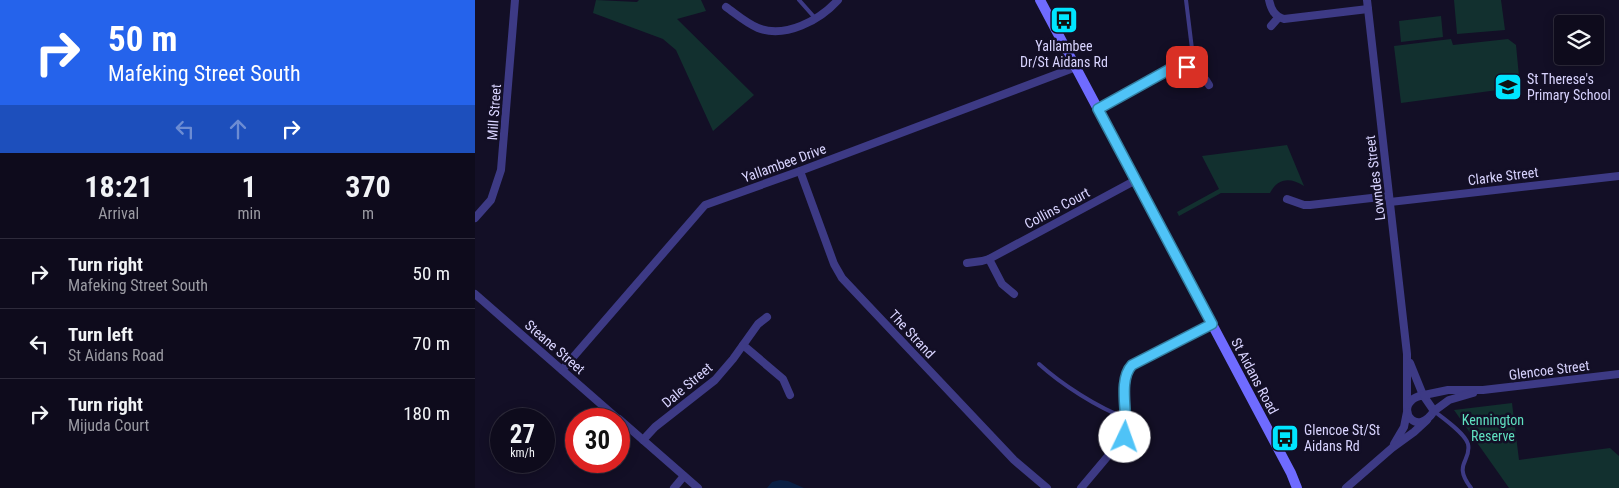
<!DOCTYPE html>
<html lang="en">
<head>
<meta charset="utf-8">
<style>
	body { margin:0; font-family:"Roboto Condensed",sans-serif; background:#1c1929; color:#f1f3f6; height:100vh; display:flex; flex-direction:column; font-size:19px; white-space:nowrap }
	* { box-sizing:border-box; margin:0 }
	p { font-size:16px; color:#9b9ba3 }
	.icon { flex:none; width:28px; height:28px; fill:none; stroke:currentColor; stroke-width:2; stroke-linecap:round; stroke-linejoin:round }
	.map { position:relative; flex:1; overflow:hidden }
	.sheet { display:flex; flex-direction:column; background:#0e0b1c; width:475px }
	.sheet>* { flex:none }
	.guide { background:#2563eb; color:#fff; overflow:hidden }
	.buttons { position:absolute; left:1079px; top:15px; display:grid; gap:10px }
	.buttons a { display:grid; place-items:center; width:50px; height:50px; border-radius:5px; background:#0e0b1c; box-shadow:0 2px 12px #0003,0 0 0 1px #2e2b3b; font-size:25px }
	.speed { position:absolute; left:15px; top:408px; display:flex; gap:10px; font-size:25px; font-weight:700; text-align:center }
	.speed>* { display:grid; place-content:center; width:65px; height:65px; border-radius:50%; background:#0e0b1c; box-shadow:0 2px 12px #0003,0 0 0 1px #2e2b3b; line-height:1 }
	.speed small { font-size:12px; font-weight:400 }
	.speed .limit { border:8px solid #d22; background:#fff; color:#111 }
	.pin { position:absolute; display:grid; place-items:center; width:42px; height:42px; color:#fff; margin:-21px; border-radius:10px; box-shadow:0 2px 8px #0006 }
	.me { position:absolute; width:55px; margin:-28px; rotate:3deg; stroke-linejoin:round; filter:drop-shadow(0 0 4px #0008) }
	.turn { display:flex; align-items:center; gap:18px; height:105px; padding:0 25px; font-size:22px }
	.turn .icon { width:65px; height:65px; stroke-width:2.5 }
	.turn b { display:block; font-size:35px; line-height:42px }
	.lanes { display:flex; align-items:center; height:48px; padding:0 25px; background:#0003; justify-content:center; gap:25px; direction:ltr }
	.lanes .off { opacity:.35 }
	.eta { display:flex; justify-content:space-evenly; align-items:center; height:85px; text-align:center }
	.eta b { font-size:30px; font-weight:700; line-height:35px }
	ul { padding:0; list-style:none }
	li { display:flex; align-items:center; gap:15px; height:70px; padding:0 25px; border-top:1px solid #2e2b3b }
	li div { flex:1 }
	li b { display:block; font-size:19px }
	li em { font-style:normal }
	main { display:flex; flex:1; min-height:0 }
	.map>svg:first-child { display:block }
</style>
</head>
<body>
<main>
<section class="sheet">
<div class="guide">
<div class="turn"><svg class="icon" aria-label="right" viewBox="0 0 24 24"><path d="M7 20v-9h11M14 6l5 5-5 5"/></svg><div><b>50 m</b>Mafeking Street South</div></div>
<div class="lanes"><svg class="icon off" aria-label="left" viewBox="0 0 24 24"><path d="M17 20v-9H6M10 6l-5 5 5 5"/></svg><svg class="icon off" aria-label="ahead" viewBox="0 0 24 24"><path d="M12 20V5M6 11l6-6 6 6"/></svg><svg class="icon" aria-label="right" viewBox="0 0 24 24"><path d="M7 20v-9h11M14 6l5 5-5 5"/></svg></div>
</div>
<div class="eta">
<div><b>18:21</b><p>Arrival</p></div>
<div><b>1</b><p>min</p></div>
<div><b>370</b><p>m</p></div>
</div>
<ul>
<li><svg class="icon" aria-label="right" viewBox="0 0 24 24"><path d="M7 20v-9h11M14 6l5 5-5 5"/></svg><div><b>Turn right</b><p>Mafeking Street South</p></div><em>50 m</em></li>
<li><svg class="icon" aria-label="left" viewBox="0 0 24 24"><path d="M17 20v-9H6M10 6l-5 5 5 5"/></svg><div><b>Turn left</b><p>St Aidans Road</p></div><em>70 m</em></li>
<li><svg class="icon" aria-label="right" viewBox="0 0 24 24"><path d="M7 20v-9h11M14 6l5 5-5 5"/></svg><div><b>Turn right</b><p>Mijuda Court</p></div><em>180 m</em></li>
</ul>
</section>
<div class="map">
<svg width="1144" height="488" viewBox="0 0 1144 488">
	<rect width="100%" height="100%" fill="#130f26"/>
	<g fill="#12302f">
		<path d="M121,0L162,2L164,0H226L231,11L202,19L279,95L238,131L201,50L188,39L118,13Z"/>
		<path d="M979,0H1026L1030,30L982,34Z"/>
		<path d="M966,16L968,37L926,42L924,21Z"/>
		<path d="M976,39L978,45L1033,39L1041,45L1045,87L926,103L919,46Z"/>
		<path d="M812,145L829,186C815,177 803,178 795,193H746L704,216L702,212L744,189L727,156Z"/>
		<path d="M1037,403L1044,460L1135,448L1144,456V488H1034L979,410Z"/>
	</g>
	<path fill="#0a1f44" d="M305,480L313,481L329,488H292L297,482Z"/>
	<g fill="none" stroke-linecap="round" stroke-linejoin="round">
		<g stroke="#3d3a85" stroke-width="4">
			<path d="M324,0L340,18"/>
			<path d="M711,0L718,57L715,68"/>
			<path d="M564,364C586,384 623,408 651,418"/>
			<path d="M959,411C968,418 990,433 993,444C997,462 977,463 996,488"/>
		</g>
		<g stroke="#3d3a85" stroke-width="8">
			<path d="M794,0C796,9 799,16 809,19L893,9"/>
			<path d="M892,0L932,354V408"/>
			<path d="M251,7C261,14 271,23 283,28C310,39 345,20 363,0"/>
			<path d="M796,26L803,18"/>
			<path d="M623,109L702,67C717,67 726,71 734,85"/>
			<path d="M325,171L359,264L367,278L539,460L572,488"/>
			<path d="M812,199L829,205H835L914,196"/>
			<path d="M915,202L1144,176"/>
			<path d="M0,218L16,200L26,170L40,0"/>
			<path d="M514,259L527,284L539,294"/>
			<path d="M492,263L507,261L514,259L661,180"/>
			<path d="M0,294L143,419"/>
			<path d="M268,345L308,379L315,395"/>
			<path d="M935,363L948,395"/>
			<path d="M87,370L230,205L325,171L601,67"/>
			<path d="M948,395L959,411C942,437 923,411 937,400C940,397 944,396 948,395Z"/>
			<path d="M949,395L973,390H1008L1144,374"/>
			<path d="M959,411L974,400L998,393"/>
			<path d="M144,419L223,488"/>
			<path d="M168,440L180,427L240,380L258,359L283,324L292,317"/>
			<path d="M919,444L929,427L932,412"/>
			<path d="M199,488L209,476"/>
			<path d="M606,488L649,437C654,417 641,376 660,364L737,324"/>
			<path d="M871,488L917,448L939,432L952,420"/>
		</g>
		<path stroke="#6f6bff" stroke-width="10" d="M565,0L816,473L822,488"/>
	</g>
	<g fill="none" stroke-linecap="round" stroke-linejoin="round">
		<g stroke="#337fa1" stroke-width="12">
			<path id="route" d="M650,437C654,416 642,381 657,365L737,324L623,109L695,69L702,67H712"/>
		</g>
		<use href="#route" stroke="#4fc3f7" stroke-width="9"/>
	</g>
	<defs>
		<g id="bus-square" transform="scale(1.4375)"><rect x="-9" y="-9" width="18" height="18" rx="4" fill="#00e5ff" stroke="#130f26"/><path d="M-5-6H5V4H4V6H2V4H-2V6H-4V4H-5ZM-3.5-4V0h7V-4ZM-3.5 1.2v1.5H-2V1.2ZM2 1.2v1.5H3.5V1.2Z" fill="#111"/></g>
		<g id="school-square" transform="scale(1.4375)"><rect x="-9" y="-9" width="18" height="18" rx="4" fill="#00e5ff" stroke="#130f26"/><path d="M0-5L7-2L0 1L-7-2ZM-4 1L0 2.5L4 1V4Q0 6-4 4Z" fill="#111"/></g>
	</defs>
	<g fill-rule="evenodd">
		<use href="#bus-square" x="589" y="20"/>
		<use href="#school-square" x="1033" y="87"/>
		<use href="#bus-square" x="810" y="438"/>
	</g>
	<g text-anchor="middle" stroke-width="5" stroke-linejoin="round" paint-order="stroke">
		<g font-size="14" fill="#d9d4ff" stroke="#130f26" text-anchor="start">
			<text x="589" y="51" text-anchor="middle">Yallambee<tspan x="589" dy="16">Dr/St Aidans Rd</tspan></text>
			<text x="1052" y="84">St Therese's<tspan x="1052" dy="16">Primary School</tspan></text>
			<text x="829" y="435">Glencoe St/St<tspan x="829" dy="16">Aidans Rd</tspan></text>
		</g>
		<g font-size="14" fill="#d9d4ff" stroke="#130f26">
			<text transform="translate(19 112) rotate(-86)" y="5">Mill Street</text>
			<text transform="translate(309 163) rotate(-20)" y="5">Yallambee Drive</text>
			<text transform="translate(1028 176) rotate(-7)" y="5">Clarke Street</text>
			<text transform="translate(900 178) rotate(-97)" y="5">Lowndes Street</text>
			<text transform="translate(582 208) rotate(-28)" y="5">Collins Court</text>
			<text transform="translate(437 334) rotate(47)" y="5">The Strand</text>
			<text transform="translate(80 347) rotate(41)" y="5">Steane Street</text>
			<text transform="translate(1074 370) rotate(-7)" y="5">Glencoe Street</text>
			<text transform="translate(780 376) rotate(62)" y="5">St Aidans Road</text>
			<text transform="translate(212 385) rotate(-40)" y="5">Dale Street</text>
		</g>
		<g font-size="14" fill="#5fe0c0" stroke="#130f26">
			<text x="1018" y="425">Kennington<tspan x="1018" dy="16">Reserve</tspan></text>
		</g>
	</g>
</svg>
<div class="buttons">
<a><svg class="icon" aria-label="layers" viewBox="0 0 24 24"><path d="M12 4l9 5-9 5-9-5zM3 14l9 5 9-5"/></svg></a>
</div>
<div class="speed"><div>27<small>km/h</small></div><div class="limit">30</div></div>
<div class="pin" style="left:712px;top:67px;background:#d93025"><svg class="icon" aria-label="arrive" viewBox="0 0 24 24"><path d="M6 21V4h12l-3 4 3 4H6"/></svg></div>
<svg class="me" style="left:650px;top:437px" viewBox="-20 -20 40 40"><circle r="19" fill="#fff"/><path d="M0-13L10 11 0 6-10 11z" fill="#4fc3f7"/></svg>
</div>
</main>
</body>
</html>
